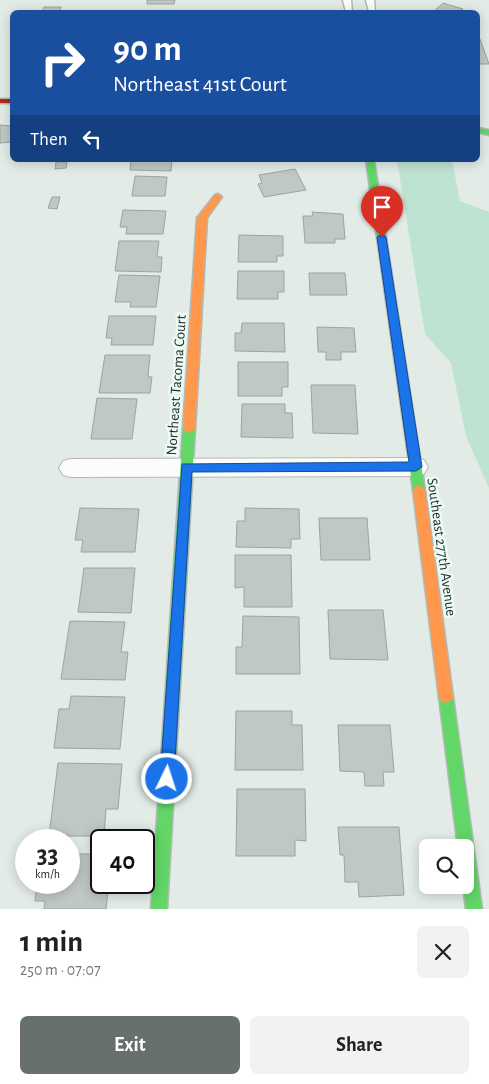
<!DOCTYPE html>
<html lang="en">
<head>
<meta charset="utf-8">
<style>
	body { margin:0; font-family:"Alegreya Sans",sans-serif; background:#f2f2f2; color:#222; height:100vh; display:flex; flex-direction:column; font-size:19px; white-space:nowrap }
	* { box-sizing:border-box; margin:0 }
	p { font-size:16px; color:#767676 }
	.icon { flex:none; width:28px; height:28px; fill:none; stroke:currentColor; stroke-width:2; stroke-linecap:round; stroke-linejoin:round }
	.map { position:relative; height:909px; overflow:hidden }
	.details { display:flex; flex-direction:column; background:#fff; flex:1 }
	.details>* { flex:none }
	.hud { position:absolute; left:10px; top:10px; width:470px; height:152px; border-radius:8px; box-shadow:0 2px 12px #0003; background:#1a4fa0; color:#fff; overflow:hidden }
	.buttons { position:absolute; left:419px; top:839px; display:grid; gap:10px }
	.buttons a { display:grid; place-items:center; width:55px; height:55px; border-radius:8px; background:#fff; box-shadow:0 2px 12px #0003; font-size:25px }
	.speed { position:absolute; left:15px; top:829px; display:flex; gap:10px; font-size:25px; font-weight:700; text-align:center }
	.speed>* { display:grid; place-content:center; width:65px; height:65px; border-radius:50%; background:#fff; box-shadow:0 2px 12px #0003; line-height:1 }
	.speed small { font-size:12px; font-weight:400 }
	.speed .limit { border:2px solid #111; border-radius:8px; background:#fff; color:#111 }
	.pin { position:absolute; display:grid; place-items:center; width:42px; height:42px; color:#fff; margin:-51px -21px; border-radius:50% 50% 50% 0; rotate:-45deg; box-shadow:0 0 5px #0007 }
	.pin .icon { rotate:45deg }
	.me { position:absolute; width:55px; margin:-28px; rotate:4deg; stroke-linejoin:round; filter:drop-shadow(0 0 4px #0008) }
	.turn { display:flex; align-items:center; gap:18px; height:105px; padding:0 20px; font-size:22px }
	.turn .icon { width:65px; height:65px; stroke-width:2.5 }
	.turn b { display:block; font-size:35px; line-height:42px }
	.then { display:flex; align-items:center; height:48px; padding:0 20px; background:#0003; gap:10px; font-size:19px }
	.round { display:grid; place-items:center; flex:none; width:52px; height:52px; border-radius:8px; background:#f2f2f2 }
	.headline { display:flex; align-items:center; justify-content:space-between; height:85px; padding:0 20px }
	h1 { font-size:30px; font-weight:600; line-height:38px }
	.action { display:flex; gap:10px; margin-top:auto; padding:10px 20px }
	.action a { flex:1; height:58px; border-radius:8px; background:#68706c; color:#fff; font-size:20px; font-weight:600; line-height:58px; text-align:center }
	.action a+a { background:#f2f2f2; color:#222 }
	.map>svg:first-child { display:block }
</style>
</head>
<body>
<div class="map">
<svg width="489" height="909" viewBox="0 0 489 909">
	<rect width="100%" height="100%" fill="#e2ebe6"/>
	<path fill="#bfe3d2" d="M397,160H452L460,201L489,212V488L466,436L451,363L425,334Z"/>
	<g fill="#c0c8c4" stroke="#9da4a0">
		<path d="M147,0H175L174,4H147Z"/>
		<path d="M443,3L463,9L461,10L468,12H433Z"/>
		<path d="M44,7H61L60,12H42Z"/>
		<path d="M478,39H480L489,64H478Z"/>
		<path d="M0,125L12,126V142L0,143Z"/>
		<path d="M131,160H172L171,171L130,170Z"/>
		<path d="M56,162H67L66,168L55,169Z"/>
		<path d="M295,169L306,190L264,197L258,184L262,183L259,175Z"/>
		<path d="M135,176L167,177L165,196H132Z"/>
		<path d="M52,197H60L57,209L48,208Z"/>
		<path d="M123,210L166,211L163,234H126L127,227H120Z"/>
		<path d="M312,212L343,214L345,239H335V243H305L303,216H313Z"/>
		<path d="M239,235L283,236V256H277V262H238Z"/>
		<path d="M119,241H159L157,257H162L161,272L115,271Z"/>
		<path d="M238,271H284V292H278V299H237Z"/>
		<path d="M309,273H345L347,295H310Z"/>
		<path d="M119,275L160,276L156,307H130L131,302H115Z"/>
		<path d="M109,316H156L153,345H111L112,338H106Z"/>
		<path d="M242,323H284L285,352L235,351V333H241Z"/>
		<path d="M317,327L354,328L356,352H341V360H326V352H318Z"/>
		<path d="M105,355H150L148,377H152L150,393H99Z"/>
		<path d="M238,362H288V387H282V396H238Z"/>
		<path d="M311,385H355L358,434L313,433Z"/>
		<path d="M97,398L137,399L132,439H91Z"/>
		<path d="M242,404H285V413H292L293,438L241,437Z"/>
		<path d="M80,508L139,509L135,552H81L83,540H75Z"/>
		<path d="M245,508L299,509L300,539H291V548L236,547L237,521H245Z"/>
		<path d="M319,518H367L370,560H321Z"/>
		<path d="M235,555H291L292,607H244V587L235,588Z"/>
		<path d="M84,568H135L131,613L78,612Z"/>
		<path d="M328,610H383L388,660L330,659Z"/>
		<path d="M243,616L299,617L300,674H236V647H242Z"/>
		<path d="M70,621L125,622L121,652H128L125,680L61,679Z"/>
		<path d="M71,696L125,697L120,749L54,748L59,709H69Z"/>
		<path d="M236,711H292V725H302L303,770H235Z"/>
		<path d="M338,725H390L394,772H383L384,786H365L364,772L340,771Z"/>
		<path d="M58,763L122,764L118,809H106L104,836H49Z"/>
		<path d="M237,789H305L306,841L295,840V856H236Z"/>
		<path d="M338,827H399L404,895L359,897L358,882H345L344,855H340Z"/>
		<path d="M69,854H101V882H109L106,909H44L45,901H35L37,882H69Z"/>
	</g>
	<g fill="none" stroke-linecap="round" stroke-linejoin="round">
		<g stroke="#b2bab6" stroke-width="3">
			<g id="lane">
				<path d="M343,0H351L352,12H346Z"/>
				<path d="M366,0H374L375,12H369Z"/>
			</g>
		</g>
		<g stroke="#b2bab6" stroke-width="2">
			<path id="street" d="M416,458L424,460L428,467L424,474L416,476L71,477L63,475L59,468L63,461L71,459Z"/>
		</g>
		<g stroke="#b2bab6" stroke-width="3">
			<g id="fast">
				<path d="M478,128L489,130V135L478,132Z"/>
				<path d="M366,160H374L425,490L423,493H415L413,490Z"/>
				<path d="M189,425L195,429L167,909H151L183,429Z"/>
				<path d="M446,691L451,693L453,697L482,909H466L463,885H465V848H458L439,697L441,693Z"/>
			</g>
		</g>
		<g stroke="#b2bab6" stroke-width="3">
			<g id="slow">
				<path d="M218,194L222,197L207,218L195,429L189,433L183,429L197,218L215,195Z"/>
				<path d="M419,485L423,487L425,490L453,697L451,701L446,703L441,701L439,697L413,490L415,487Z"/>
			</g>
		</g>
		<g stroke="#b2bab6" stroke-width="3">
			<rect id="jam" x="0" y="99" width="12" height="4"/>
		</g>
		<use href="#lane" fill="#fbfcfb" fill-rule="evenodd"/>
		<use href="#street" fill="#fbfcfb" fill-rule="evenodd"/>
		<use href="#fast" fill="#63d668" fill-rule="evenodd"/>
		<use href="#slow" fill="#ff974d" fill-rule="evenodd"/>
		<use href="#jam" fill="#b3261e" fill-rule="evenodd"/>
	</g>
	<path fill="#1a73e8" stroke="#114b97" d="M382,234L386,237L422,467L416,471L192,472L174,779L172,784L167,786L162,784L160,779L182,464L409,462L377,237Z"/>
	<g text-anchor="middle" stroke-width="5" stroke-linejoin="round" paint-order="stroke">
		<g font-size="15" fill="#262d2a" stroke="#ebfcf4">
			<text transform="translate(176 385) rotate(-86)" y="5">Northeast Tacoma Court</text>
			<text transform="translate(442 547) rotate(82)" y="5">Southeast 277th Avenue</text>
		</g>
	</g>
</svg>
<div class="buttons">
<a><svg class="icon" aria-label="search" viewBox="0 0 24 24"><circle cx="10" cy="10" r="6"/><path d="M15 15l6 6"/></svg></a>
</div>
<div class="speed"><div>33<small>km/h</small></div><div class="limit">40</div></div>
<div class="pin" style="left:382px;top:237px;background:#d93025"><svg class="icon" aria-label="arrive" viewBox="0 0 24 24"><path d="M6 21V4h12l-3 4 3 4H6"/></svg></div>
<svg class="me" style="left:167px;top:779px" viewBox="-20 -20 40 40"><circle r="17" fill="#1a73e8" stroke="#fff" stroke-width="3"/><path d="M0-11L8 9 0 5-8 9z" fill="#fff"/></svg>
<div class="hud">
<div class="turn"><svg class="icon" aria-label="right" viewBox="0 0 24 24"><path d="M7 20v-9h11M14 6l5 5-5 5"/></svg><div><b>90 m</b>Northeast 41st Court</div></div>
<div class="then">Then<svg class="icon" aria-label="left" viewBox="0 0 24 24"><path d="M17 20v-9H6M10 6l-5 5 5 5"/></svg></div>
</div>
</div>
<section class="details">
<div class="headline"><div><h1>1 min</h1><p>250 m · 07:07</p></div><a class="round"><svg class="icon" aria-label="close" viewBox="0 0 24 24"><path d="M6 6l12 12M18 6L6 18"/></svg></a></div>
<div class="action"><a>Exit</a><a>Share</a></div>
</section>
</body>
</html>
